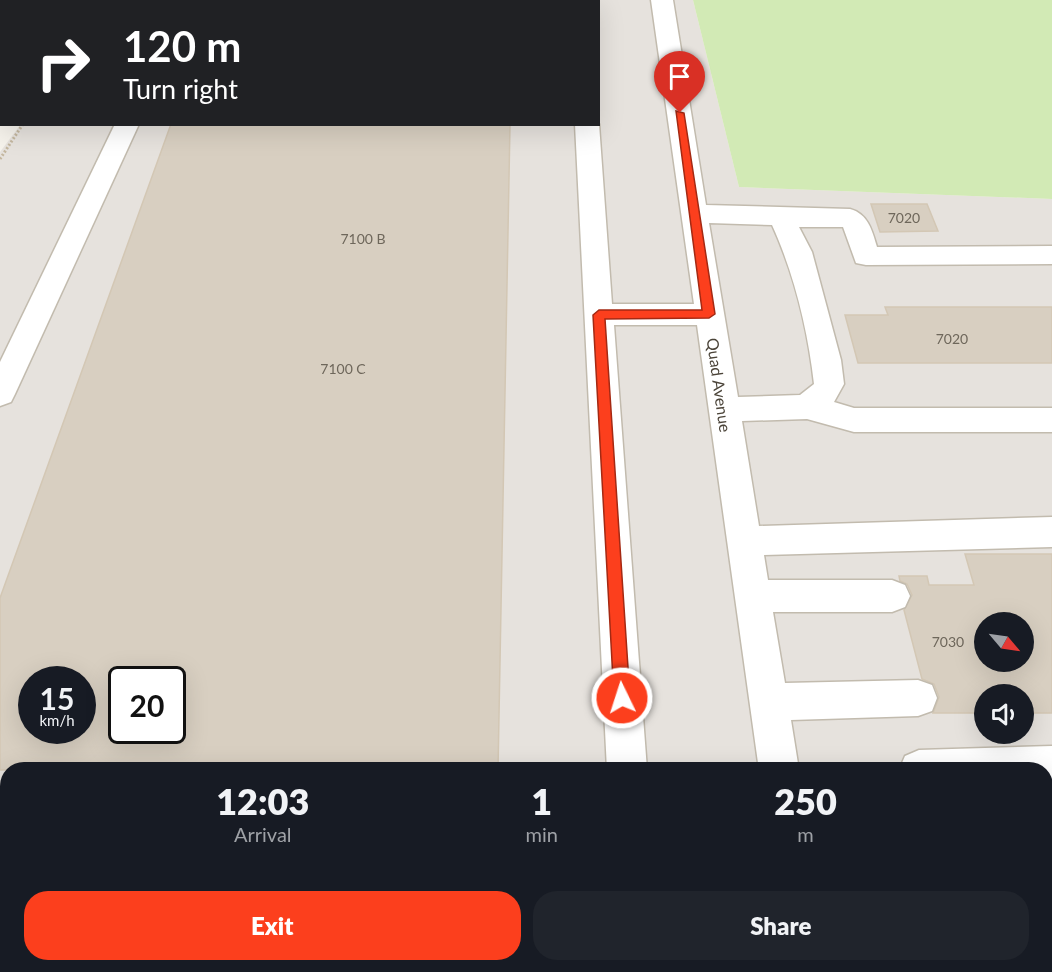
<!DOCTYPE html>
<html lang="en">
<head>
<meta charset="utf-8">
<style>
	body { margin:0; font-family:Lato,sans-serif; background:#20242c; color:#f1f3f6; height:100vh; display:flex; flex-direction:column; font-size:22px; white-space:nowrap }
	* { box-sizing:border-box; margin:0 }
	p { font-size:20px; color:#9ea1a6 }
	.icon { flex:none; width:33px; height:33px; fill:none; stroke:currentColor; stroke-width:2; stroke-linecap:round; stroke-linejoin:round }
	.map { position:relative; flex:1; overflow:hidden }
	.side { position:absolute; left:0px; top:762px; width:1053px; height:210px; display:flex; flex-direction:column; background:#171b24; border-radius:24px 24px 0 0; box-shadow:0 6px 24px #0002 }
	.side>* { flex:none }
	.banner { position:absolute; left:0px; top:0px; width:600px; height:126px; box-shadow:0 6px 24px #0002; background:#202124; color:#fff; overflow:hidden }
	.needle { width:39px; rotate:119deg }
	.controls { position:absolute; left:974px; top:612px; display:grid; gap:12px }
	.controls a { display:grid; place-items:center; width:60px; height:60px; border-radius:50%; background:#171b24; box-shadow:0 6px 24px #0002; font-size:30px }
	.speed { position:absolute; left:18px; top:666px; display:flex; gap:12px; font-size:30px; font-weight:700; text-align:center }
	.speed>* { display:grid; place-content:center; width:78px; height:78px; border-radius:50%; background:#171b24; box-shadow:0 6px 24px #0002; line-height:1 }
	.speed small { font-size:15px; font-weight:400 }
	.speed .limit { border:3px solid #111; border-radius:9px; background:#fff; color:#111 }
	.pin { position:absolute; display:grid; place-items:center; width:51px; height:51px; color:#fff; margin:-62px -26px; border-radius:50% 50% 50% 0; rotate:-45deg; box-shadow:0 0 6px #0007 }
	.pin .icon { rotate:45deg }
	.me { position:absolute; width:66px; margin:-33px; rotate:356deg; stroke-linejoin:round; filter:drop-shadow(0 0 4px #0008) }
	.turn { display:flex; align-items:center; gap:21px; height:126px; padding:0 24px; font-size:27px }
	.turn .icon { width:78px; height:78px; stroke-width:2.5 }
	.turn b { display:block; font-size:42px; line-height:51px }
	.eta { display:flex; justify-content:space-evenly; align-items:center; height:102px; text-align:center }
	.eta b { font-size:36px; font-weight:800; line-height:42px }
	.button { display:flex; gap:12px; margin-top:auto; padding:12px 24px }
	.button a { flex:1; height:69px; border-radius:24px; background:#fc3f1d; color:#fff; font-size:24px; font-weight:800; line-height:69px; text-align:center }
	.button a+a { background:#20242c; color:#f1f3f6 }
	.map>svg:first-child { display:block }
</style>
</head>
<body>
<div class="map">
<svg width="1052" height="972" viewBox="0 0 1052 972">
	<rect width="100%" height="100%" fill="#f6f3ec"/>
	<path fill="#e6e2dd" fill-rule="evenodd" d="M116,0H693L739,187L1052,199V972H0V152L21,124H598V2ZM984,622H1023V662H984ZM32,680H82V730H32ZM122,680H172V730H122ZM984,694H1023V734H984ZM8,770H1046V964H8Z"/>
	<path fill="#d2eab5" d="M693,0H1052V199L739,187Z"/>
	<g fill="#d8cfc1" stroke="#d3c7b4" stroke-width="1.5" fill-rule="evenodd">
		<path d="M171,124H510L498,770H0V598ZM32,680H82V730H32ZM122,680H172V730H122Z"/>
		<path d="M871,204H927L938,231L880,232Z"/>
		<path d="M885,307H1052V363H858L845,315H888Z"/>
		<path d="M965,554H1052V713H1023V694H984V713H933L939,697L934,684L922,679L904,610L912,595L907,584L900,581L899,576H927L929,585H974ZM984,622H1023V662H984Z"/>
	</g>
	<g fill="none" stroke-linecap="round" stroke-linejoin="round">
		<g stroke="#c2bbae" stroke-width="3">
			<g id="minor">
				<path d="M184,0H206L184,2Z"/>
				<path d="M568,0H590V2H569Z"/>
				<path d="M651,0H673L706,205L850,209C868,214 872,230 877,247L1052,246V264L866,265L856,263L843,227H799L812,252L841,360L844,384L834,402L854,408H1052V432H854L807,419L742,421L759,526L1052,517V547L764,555L768,580H892L905,585L910,596L905,607L892,612H773L785,683L918,680L932,685L937,698L932,711L918,716L791,720L799,770H759L697,325H614L647,770H607L575,124H599L612,304H694ZM709,223L772,225C794,273 808,331 814,384L800,395L738,397Z"/>
				<path d="M115,124H139L15,394L11,402L0,406V362Z"/>
				<path d="M1052,746V786H1046V770H899L905,756L919,750Z"/>
				<rect x="617" y="964" width="44" height="8"/>
				<path d="M787,964H831L832,972H788Z"/>
				<path d="M939,964H983L985,972H941Z"/>
			</g>
		</g>
		<path stroke="#c4b79f" stroke-width="3" stroke-dasharray="2 2" stroke-linecap="butt" d="M0,159L23,124"/>
		<use href="#minor" fill="#fff" fill-rule="evenodd"/>
		<g stroke="#9a9a9a" stroke-width="4.5">
			<g id="rail">
				<path d="M10,2L12,0"/>
				<path d="M0,14L2,12"/>
				<path d="M0,34L2,32"/>
				<path d="M0,47L2,45"/>
			</g>
		</g>
		<use href="#rail" stroke="#fff" stroke-width="3" stroke-dasharray="10" stroke-linecap="butt"/>
	</g>
	<path fill="#fc3f1d" stroke="#a42913" stroke-width="1.5" d="M676,111L684,113L715,314L709,318L605,319L630,698L628,703L622,705L617,703L614,698L593,315L599,310H702Z"/>
	<g text-anchor="middle" stroke-width="5" stroke-linejoin="round" paint-order="stroke">
		<g font-size="14" fill="#6e675b">
			<text x="904" y="223">7020</text>
			<text x="363" y="244">7100 B</text>
			<text x="952" y="344">7020</text>
			<text x="343" y="374">7100 C</text>
			<text x="948" y="647">7030</text>
		</g>
		<g font-size="16" fill="#4b4439" stroke="#fff">
			<text transform="translate(719 385) rotate(82)" y="6">Quad Avenue</text>
		</g>
	</g>
</svg>
<div class="controls">
<a><svg class="needle" viewBox="-14 -14 28 28"><path d="M0-13l5 13h-10z" fill="#e53935"/><path d="M0 13l5-13h-10z" fill="#9ea1a6"/></svg></a>
<a><svg class="icon" aria-label="sound" viewBox="0 0 24 24"><path d="M4 9h4l5-4v14l-5-4H4zM17 9q2 3 0 6"/></svg></a>
</div>
<div class="speed"><div>15<small>km/h</small></div><div class="limit">20</div></div>
<div class="pin" style="left:680px;top:113px;background:#d93025"><svg class="icon" aria-label="arrive" viewBox="0 0 24 24"><path d="M6 21V4h12l-3 4 3 4H6"/></svg></div>
<svg class="me" style="left:622px;top:698px" viewBox="-20 -20 40 40"><circle r="17" fill="#fc3f1d" stroke="#fff" stroke-width="3"/><path d="M0-11L8 9 0 5-8 9z" fill="#fff"/></svg>
<div class="banner">
<div class="turn"><svg class="icon" aria-label="right" viewBox="0 0 24 24"><path d="M7 20v-9h11M14 6l5 5-5 5"/></svg><div><b>120 m</b>Turn right</div></div>
</div>
<section class="side">
<div class="eta">
<div><b>12:03</b><p>Arrival</p></div>
<div><b>1</b><p>min</p></div>
<div><b>250</b><p>m</p></div>
</div>
<div class="button"><a>Exit</a><a>Share</a></div>
</section>
</div>
</body>
</html>
